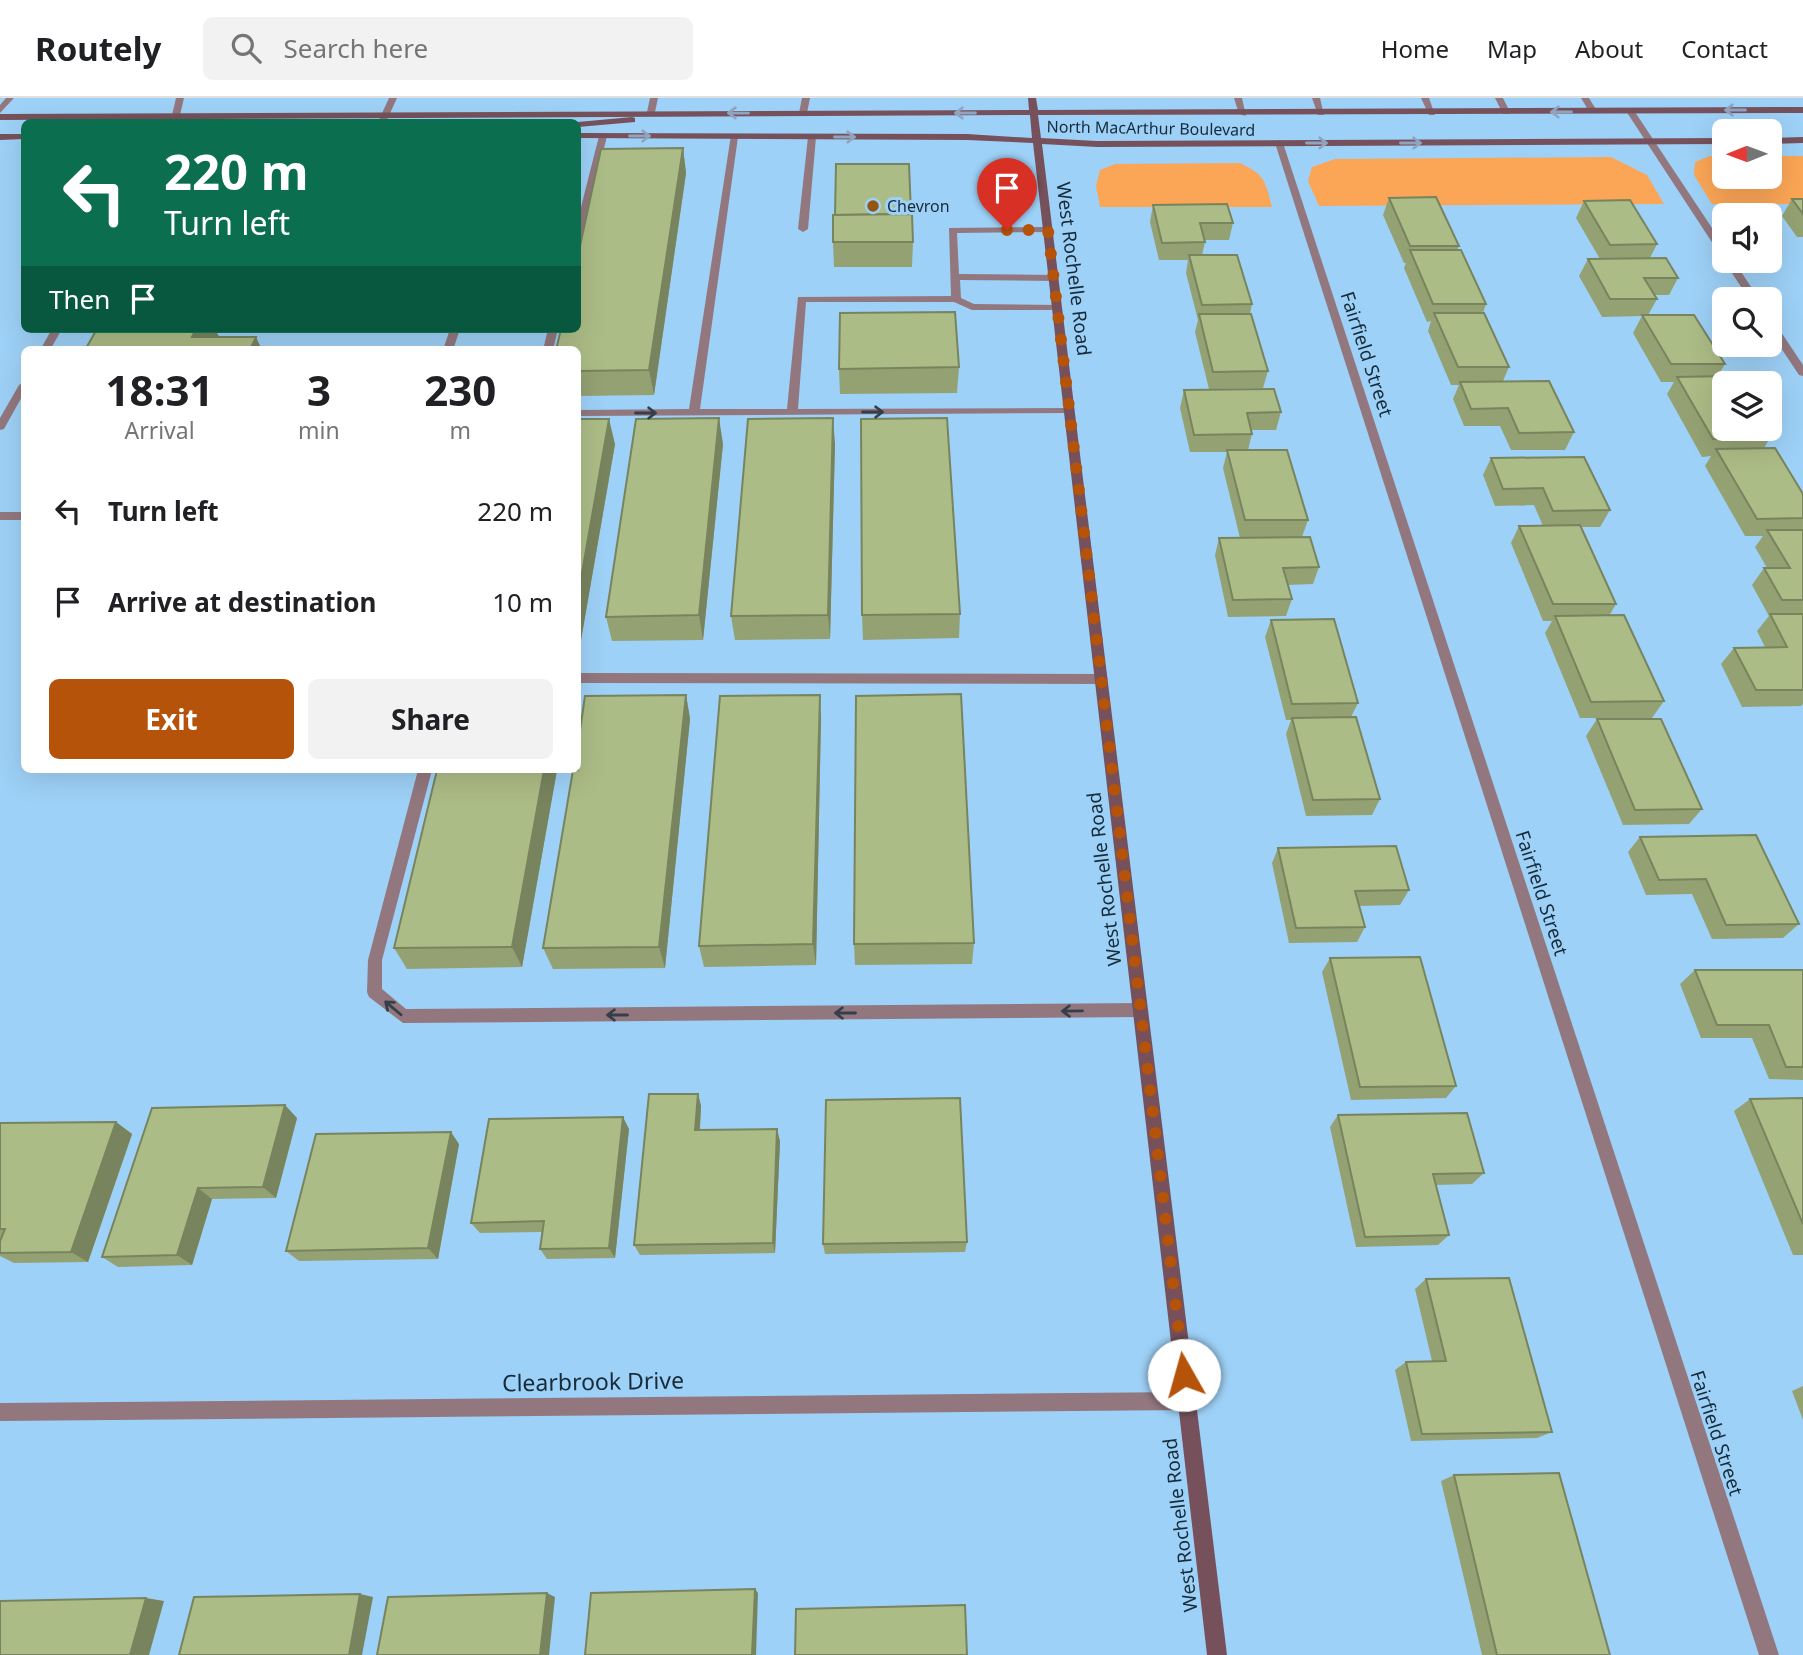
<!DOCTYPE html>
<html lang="en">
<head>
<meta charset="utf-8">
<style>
	body { margin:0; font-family:"Noto Sans",sans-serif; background:#f2f2f2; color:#202124; height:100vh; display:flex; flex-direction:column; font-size:26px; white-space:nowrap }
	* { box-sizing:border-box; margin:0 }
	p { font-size:23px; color:#757577 }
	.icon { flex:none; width:38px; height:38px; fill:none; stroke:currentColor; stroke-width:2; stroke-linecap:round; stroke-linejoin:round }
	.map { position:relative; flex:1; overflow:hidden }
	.drawer { position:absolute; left:21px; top:248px; width:560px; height:427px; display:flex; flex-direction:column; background:#fff; border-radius:10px; box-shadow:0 7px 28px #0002 }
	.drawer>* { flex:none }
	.top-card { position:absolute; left:21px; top:21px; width:560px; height:214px; border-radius:10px; box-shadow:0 7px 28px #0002; background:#0b6e4f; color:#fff; overflow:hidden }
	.needle { width:46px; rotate:269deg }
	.controls { position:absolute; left:1712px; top:21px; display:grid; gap:14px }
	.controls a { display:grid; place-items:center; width:70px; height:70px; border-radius:10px; background:#fff; box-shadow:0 7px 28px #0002; font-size:35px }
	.pin { position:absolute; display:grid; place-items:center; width:60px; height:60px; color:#fff; margin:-72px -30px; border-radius:50% 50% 50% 0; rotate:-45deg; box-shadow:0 0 7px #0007 }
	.pin .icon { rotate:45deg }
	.me { position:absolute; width:77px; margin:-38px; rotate:353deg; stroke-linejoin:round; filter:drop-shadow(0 0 5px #0008) }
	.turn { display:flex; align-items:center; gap:24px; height:147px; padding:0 28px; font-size:32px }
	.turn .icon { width:91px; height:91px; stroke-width:2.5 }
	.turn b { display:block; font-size:49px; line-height:60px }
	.then { display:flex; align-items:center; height:66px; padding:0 28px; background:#0003; gap:14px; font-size:26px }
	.eta { display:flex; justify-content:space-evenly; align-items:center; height:119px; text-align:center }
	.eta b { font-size:42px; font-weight:700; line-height:49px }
	.button { display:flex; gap:14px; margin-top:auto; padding:14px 28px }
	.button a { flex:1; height:80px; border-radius:10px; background:#b45309; color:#fff; font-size:28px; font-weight:700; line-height:80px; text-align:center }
	.button a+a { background:#f2f2f2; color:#202124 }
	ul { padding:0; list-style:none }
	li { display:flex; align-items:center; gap:21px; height:91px; padding:0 28px }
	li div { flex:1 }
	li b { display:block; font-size:26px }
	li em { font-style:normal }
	header { display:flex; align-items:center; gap:42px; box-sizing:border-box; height:98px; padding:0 35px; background:#fff; border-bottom:2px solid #e0e0e0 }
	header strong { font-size:33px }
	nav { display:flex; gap:38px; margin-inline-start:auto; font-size:24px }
	.search { width:490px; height:63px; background:#f2f2f2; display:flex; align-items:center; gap:18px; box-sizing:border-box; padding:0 24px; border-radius:10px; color:#757577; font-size:26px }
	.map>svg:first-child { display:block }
</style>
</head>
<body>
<header>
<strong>Routely</strong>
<div class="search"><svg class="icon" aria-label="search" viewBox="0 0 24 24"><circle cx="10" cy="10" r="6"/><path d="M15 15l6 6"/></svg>Search here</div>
<nav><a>Home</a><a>Map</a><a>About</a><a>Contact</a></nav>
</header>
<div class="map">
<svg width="1803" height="1557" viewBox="0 0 1803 1557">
	<rect width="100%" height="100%" fill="#9ed1f7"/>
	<g fill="#fba656">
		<path d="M1710,58H1724V79H1769V58H1803V106H1712L1694,77L1695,64Z"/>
		<path d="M1611,59L1647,77L1664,106L1319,108L1308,83L1312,69L1335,61Z"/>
		<path d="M1240,65C1265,77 1265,82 1272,109H1100L1096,88L1100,72L1115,66Z"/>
	</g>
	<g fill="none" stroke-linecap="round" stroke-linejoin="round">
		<g fill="#92787e" fill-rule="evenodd">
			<path d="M6,0H14L0,15V7Z"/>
			<path d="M176,0H184L180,17L176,20L172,17Z"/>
			<path d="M650,0H658L655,14L651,17L647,14Z"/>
			<path d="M802,0H810L807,15L803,18L799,15Z"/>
			<path d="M1234,0H1242L1246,18L1239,16Z"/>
			<path d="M1312,0H1320L1324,17H1318Z"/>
			<path d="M1421,0H1429L1435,17H1429Z"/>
			<path d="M1495,0H1503L1510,14L1509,16H1503Z"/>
			<path d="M1581,0H1589L1597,13L1596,15H1590Z"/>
			<path d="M603,35L607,38L583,137L578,140V121L599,38Z"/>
			<path d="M812,36L816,39L808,131L803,134L798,131L808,39Z"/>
			<path d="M731,37L738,39L700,311H787L798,199L951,198L949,130L1048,129L1053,132L1051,134L957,135L959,176L1054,177L1059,180L1054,183L960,182L961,200L974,206L1058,207L1061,208V212H972L954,204H806L798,311L1070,310L1074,311V315L578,318V312L689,311Z"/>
			<path d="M52,231H62L50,252H40Z"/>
			<path d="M450,231H460L453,252H443Z"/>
			<path d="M548,231H558L553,252H543Z"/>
			<path d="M24,284V295L4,331L0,332V320L19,287Z"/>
			<rect x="0" y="414" width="24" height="8"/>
			<path d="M578,575L1102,576L1108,581L1102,586L578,585Z"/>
			<path d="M418,672H432L382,862V891L406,911L1141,905L1146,907L1148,912L1146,917L1141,919L403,925L369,899L367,894L368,862Z"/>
		</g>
		<g fill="#92787e" fill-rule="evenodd">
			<path d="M389,0H397L386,24H378Z"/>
			<path d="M1627,11H1633L1724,148V158L1719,155L1626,13Z"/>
			<path d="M1279,42L1283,45L1779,1557H1759L1275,45Z"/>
			<path d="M1724,163H1734L1759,201H1749Z"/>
			<path d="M1769,221L1773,222L1803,267V278L1799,277L1769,232Z"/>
			<path d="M1187,1294L1193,1297L1196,1303L1193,1309L1187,1312L0,1323V1305Z"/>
		</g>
		<g fill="#76515b" fill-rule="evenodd">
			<path d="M1028,0H1036L1038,12L1803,9V15L1038,17L1041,40L1097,43L1724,40V46L1097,49L1042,46L1227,1557H1207L1033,45L967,42L578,40V35L967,36L1032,40L1030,17L0,22V16L1029,12Z"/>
			<path d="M632,19L635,20V24L578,29V24Z"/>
			<path d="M0,36H24V41L0,42Z"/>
			<path d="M1803,39V45L1769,46V40Z"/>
		</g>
	</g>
	<g fill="#94a273">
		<path d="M683,50L686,75L654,297L578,298V252Z"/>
		<path d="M1389,100L1459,148L1457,152L1486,206L1483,215L1509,269L1503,283L1574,334L1565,352H1511L1500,328H1464L1453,301L1459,287H1451L1428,233L1431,223L1427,224L1404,170L1406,165H1404L1383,117Z"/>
		<path d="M1792,101H1803V139H1797L1782,118Z"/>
		<path d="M1584,103L1657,146L1650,160L1678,180L1669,197H1655L1657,201L1648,217L1725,266L1717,279L1770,340L1764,350L1803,396V606L1801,608L1742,609L1721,566L1734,550L1765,549L1757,533L1769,518L1752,487L1764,470H1767L1755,449L1763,438H1745L1705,368L1711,358L1702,359L1667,296L1674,284H1661L1633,235L1642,218L1602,219L1579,178L1588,161H1600L1576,120Z"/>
		<path d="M1153,107L1233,125L1229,142H1204L1205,144L1202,157L1252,206L1250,216L1268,273L1263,290L1209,291L1195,234L1198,222L1186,175L1188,162H1159L1150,124Z"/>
		<path d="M911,116L913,144L912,169H834L833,144Z"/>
		<path d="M959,269L957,295L840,296L839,271Z"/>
		<path d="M1184,292L1281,314L1276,332H1251L1252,336L1248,352L1308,422L1302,439L1319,469L1313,486L1288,487L1292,501L1286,518L1228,519L1215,457L1219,440H1240L1223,370L1227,354H1190L1180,310Z"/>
		<path d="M578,321L615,346L581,542H578Z"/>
		<path d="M723,346L703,542L612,543L606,519Z"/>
		<path d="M835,346L830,541L735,542L731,518Z"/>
		<path d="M1491,360L1610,412L1600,429H1581L1616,506L1609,518L1664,603L1652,620H1580L1545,535L1552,523H1543L1511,445L1519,428H1543L1534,407L1495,408L1483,377Z"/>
		<path d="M960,516L959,540L863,542L862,517Z"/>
		<path d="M1271,522L1358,605L1351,619L1380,701L1372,717L1306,718L1286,636L1291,622H1286L1265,539Z"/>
		<path d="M686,597L690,621L665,870L553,871L543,850Z"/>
		<path d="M821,620L816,867L704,869L699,848Z"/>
		<path d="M1597,621L1702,711L1689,726L1623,727L1586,638Z"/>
		<path d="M437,672H557L522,869L407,871L394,850Z"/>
		<path d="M1640,739L1799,826L1783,840L1712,841L1692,796L1646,797L1628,754Z"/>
		<path d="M1278,750L1409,792L1400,807L1359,808L1365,829L1357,844L1289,845L1272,765Z"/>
		<path d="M974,845L972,866L855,867L854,846Z"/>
		<path d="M1330,860L1456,988L1446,1000L1351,1002L1322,874Z"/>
		<path d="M1695,872H1803V982L1769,981L1752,940H1701L1680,886Z"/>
		<path d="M698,996L701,1008L700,1032L780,1043L775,1155L640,1157L634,1147Z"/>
		<path d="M1803,1000V1157H1793L1734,1013L1750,1001Z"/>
		<path d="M1338,1017L1484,1075L1472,1086L1436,1087L1449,1137L1438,1147L1356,1149L1330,1029Z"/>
		<path d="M297,1020L276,1100L212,1101L192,1167L118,1169L102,1159Z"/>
		<path d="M116,1024L132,1036L88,1164L14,1165L0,1158V1025Z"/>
		<path d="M629,1031L615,1160L547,1161L540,1151L542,1134L480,1135L471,1125Z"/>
		<path d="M459,1046L438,1161L299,1163L286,1153Z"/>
		<path d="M967,1144L965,1154L825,1156L823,1146Z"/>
		<path d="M1426,1181L1552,1334L1537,1340L1411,1343L1395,1272L1406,1264L1432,1263L1415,1191Z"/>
		<path d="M1803,1288V1322L1792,1293Z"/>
		<path d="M1454,1377L1610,1557H1482L1441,1383Z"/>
	</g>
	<g fill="#78845e">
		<path d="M683,50L686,75L654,297L649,272Z"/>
		<path d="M196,231H215L222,244L192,239Z"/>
		<path d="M256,239L262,252H250Z"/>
		<path d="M719,320L723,346L703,542L699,517Z"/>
		<path d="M833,320L835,346L830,541L828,517Z"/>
		<path d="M609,321L615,346L581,542L578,529V498Z"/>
		<path d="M686,597L690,621L665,870L659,849Z"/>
		<path d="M820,597L821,620L816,867L813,846Z"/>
		<path d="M544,672H557L522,869L512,849Z"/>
		<path d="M698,996L701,1008L699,1044L695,1032Z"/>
		<path d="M285,1007L297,1020L276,1100L263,1089Z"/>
		<path d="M623,1019L629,1031L615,1160L609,1150Z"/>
		<path d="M116,1024L132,1036L88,1164L71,1154Z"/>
		<path d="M777,1031L780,1043L775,1155L773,1145Z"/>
		<path d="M451,1034L459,1046L438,1161L428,1150Z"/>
		<path d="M198,1090L212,1101L192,1167L177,1157Z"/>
		<path d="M755,1491L758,1495L756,1557H752Z"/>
		<path d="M547,1495L555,1499L549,1557H540Z"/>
		<path d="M360,1496L373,1499L362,1557H349Z"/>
		<path d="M146,1500L164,1503L149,1557H130Z"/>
	</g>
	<g fill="#acbc86" stroke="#78845e" stroke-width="2">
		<path d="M683,50L649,272L578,273V252H556L561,231H578V157L601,51Z"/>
		<path d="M836,66H909L911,116L835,117Z"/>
		<path d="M1436,99L1459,148H1410L1389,100Z"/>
		<path d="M1792,101H1803V116Z"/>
		<path d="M1630,102L1657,146L1610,147L1584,103Z"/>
		<path d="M1227,106L1233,125H1200L1205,144L1162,145L1153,107Z"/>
		<path d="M912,116L913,144H833V117Z"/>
		<path d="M1410,152H1461L1486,206H1433Z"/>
		<path d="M1189,157H1237L1252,206L1202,207Z"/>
		<path d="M1666,160L1678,180H1644L1657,201H1610L1588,161Z"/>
		<path d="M955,214L959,269L839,271L840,215Z"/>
		<path d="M1434,215H1484L1509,269H1458Z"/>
		<path d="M1199,216H1251L1268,273L1213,274Z"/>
		<path d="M1642,217H1694L1725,266H1671Z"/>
		<path d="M97,231H196L192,239H256L250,252H85Z"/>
		<path d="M1731,278L1736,285H1724V331H1764L1770,340L1713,341L1677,279Z"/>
		<path d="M1549,283L1574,334L1519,335L1508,310L1471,311L1460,284Z"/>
		<path d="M1274,291L1281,314L1247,315L1252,336L1194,337L1184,292Z"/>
		<path d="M719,320L699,517L606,519L636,321Z"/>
		<path d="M833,320L828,517L731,518L748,321Z"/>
		<path d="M947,320L960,516L862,517L861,321Z"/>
		<path d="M578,321H609L578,498Z"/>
		<path d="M1775,350L1803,396V420L1757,421L1716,351Z"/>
		<path d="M1227,352H1287L1308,422H1245Z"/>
		<path d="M1584,359L1610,412L1553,413L1543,390L1503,391L1491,360Z"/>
		<path d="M1580,427L1616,506H1553L1519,428Z"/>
		<path d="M1767,432H1803V502H1782L1764,470H1790Z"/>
		<path d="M1310,439L1319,469L1283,470L1292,501L1233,502L1219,440Z"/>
		<path d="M1770,516H1803V592H1756L1734,550L1787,549Z"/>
		<path d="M1624,517L1664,603L1591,604L1555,518Z"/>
		<path d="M1334,521L1358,605L1292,606L1271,522Z"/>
		<path d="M961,596L974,845L854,846L856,598Z"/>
		<path d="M686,597L659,849L543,850L573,672H578V646L585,598Z"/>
		<path d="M820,597L813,846L699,848L720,598Z"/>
		<path d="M1356,619L1380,701L1313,702L1292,620Z"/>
		<path d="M1597,621H1661L1702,711L1635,712Z"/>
		<path d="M437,672H544L512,849L394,850Z"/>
		<path d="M1756,737L1799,826L1726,827L1706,781L1659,782L1640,739Z"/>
		<path d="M1396,748L1409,792L1355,793L1365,829L1296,830L1278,750Z"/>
		<path d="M1420,859L1456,988L1360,989L1330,860Z"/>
		<path d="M1695,872H1803V969H1786L1769,927H1717Z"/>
		<path d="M649,996H698L695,1032L777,1031L773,1145L634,1147Z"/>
		<path d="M960,1000L967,1144L823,1146L826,1002Z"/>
		<path d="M1803,1000V1126L1750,1001Z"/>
		<path d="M285,1007L263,1089L198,1090L177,1157L102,1159L152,1010Z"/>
		<path d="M1467,1015L1484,1075L1433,1076L1449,1137L1365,1139L1338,1017Z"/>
		<path d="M623,1019L609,1150L540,1151L544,1123L471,1125L489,1021Z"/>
		<path d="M116,1024L71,1154L0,1155V1143L5,1131H0V1025Z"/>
		<path d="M451,1034L428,1150L286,1153L316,1036Z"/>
		<path d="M1509,1180L1552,1334L1422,1336L1406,1264L1446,1263L1426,1181Z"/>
		<path d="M1559,1375L1610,1557H1497L1454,1377Z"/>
		<path d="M755,1491L752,1557H585L591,1495Z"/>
		<path d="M547,1495L540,1557H377L388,1499Z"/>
		<path d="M360,1496L349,1557H179L194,1499Z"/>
		<path d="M146,1500L130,1557H0V1503Z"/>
		<path d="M965,1507L967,1557H795L796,1511Z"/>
	</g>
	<defs><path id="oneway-shaft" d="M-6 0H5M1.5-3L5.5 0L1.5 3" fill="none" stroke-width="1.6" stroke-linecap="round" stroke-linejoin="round" transform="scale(1.75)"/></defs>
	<g stroke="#90a4c0">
		<use href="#oneway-shaft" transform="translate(1735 12) rotate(180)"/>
		<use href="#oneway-shaft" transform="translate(1561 14) rotate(180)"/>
		<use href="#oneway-shaft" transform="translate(738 15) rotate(-179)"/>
		<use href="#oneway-shaft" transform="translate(965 15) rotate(-180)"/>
		<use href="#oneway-shaft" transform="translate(640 38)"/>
		<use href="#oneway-shaft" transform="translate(845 39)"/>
		<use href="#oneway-shaft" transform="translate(1317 45)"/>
		<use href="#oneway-shaft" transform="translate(1411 45)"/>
	</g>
	<g stroke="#363e4b">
		<use href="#oneway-shaft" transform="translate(873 314)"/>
		<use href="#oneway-shaft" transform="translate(646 315)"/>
		<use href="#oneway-shaft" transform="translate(393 910) rotate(-140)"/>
		<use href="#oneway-shaft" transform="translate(1072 913) rotate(179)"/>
		<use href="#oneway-shaft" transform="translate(845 915) rotate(180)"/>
		<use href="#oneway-shaft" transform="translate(617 917) rotate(180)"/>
	</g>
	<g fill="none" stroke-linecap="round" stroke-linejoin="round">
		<path stroke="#b45309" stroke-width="12" stroke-dasharray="0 21.6" d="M1007,132H1048L1184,1277"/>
	</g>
	<circle fill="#925616" stroke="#9ed1f7" stroke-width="2.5" cx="873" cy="108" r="7"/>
	<g text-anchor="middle" stroke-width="6" stroke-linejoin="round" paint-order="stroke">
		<g font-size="16" fill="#172b3a" stroke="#9ed1f7">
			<text transform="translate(1151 30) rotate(1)" y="6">North MacArthur Boulevard</text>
		</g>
		<g font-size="16" fill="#172b3a" stroke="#9ed1f7" text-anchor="start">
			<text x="887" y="114">Chevron</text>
		</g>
		<g font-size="19" fill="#172b3a" stroke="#9ed1f7">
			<text transform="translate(1074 171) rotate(83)" y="7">West Rochelle Road</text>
			<text transform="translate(1367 256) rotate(72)" y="7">Fairfield Street</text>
			<text transform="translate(1104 781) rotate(-97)" y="7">West Rochelle Road</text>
			<text transform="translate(1542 795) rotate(72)" y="7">Fairfield Street</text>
			<text transform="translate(1717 1335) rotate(72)" y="7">Fairfield Street</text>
			<text transform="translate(1180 1427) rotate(-97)" y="7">West Rochelle Road</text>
		</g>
		<g font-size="23" fill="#172b3a" stroke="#9ed1f7">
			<text transform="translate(593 1284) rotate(-1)" y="8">Clearbrook Drive</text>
		</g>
	</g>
</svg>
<div class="controls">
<a><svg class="needle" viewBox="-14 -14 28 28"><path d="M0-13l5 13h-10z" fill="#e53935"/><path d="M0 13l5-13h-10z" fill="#757577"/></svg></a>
<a><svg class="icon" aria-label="sound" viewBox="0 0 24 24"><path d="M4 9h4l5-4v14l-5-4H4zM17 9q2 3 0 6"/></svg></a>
<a><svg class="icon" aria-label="search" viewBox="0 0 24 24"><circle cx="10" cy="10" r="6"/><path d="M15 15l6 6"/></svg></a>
<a><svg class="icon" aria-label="layers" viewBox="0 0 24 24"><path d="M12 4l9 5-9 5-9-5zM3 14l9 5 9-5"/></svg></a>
</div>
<div class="pin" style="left:1007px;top:132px;background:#d93025"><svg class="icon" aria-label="arrive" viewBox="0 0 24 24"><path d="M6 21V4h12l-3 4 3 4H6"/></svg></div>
<svg class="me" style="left:1184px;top:1277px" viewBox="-20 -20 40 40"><circle r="19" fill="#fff"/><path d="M0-13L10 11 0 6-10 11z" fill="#b45309"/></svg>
<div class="top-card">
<div class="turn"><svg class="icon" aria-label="left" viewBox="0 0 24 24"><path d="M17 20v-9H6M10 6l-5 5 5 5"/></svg><div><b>220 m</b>Turn left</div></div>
<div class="then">Then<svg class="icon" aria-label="arrive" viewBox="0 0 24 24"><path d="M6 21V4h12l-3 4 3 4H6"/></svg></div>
</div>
<section class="drawer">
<div class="eta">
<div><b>18:31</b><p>Arrival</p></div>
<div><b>3</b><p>min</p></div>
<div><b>230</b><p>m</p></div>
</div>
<ul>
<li><svg class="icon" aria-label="left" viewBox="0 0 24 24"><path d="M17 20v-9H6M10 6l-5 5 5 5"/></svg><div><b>Turn left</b></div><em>220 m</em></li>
<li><svg class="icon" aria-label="arrive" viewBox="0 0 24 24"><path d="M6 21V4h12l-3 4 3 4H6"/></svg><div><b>Arrive at destination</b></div><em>10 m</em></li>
</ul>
<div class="button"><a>Exit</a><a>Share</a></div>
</section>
</div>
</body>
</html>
